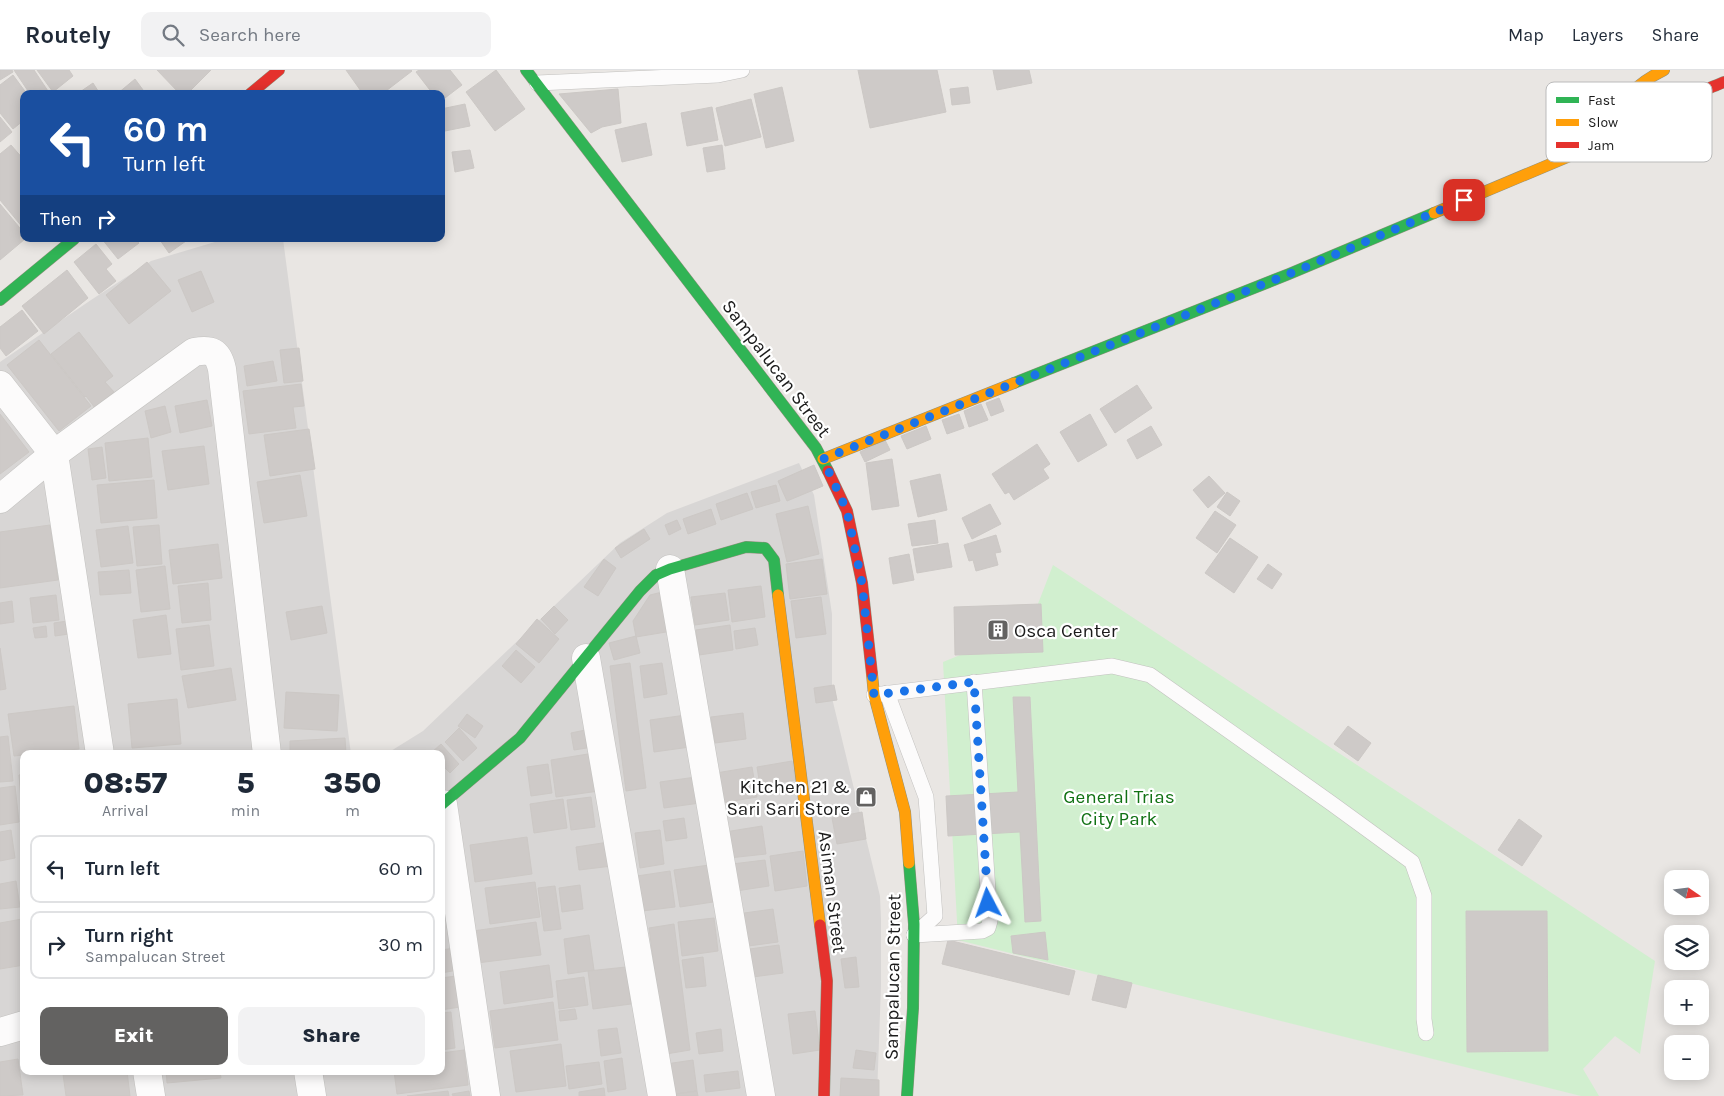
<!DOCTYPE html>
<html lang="en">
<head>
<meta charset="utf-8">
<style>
	body { margin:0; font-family:Karla,sans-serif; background:#f2f2f3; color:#1f2937; height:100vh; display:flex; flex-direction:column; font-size:19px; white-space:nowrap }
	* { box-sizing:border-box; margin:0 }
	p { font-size:16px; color:#747a83 }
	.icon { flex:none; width:28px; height:28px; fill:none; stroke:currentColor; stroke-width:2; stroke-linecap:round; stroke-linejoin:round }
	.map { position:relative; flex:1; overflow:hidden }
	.sheet { position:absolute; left:20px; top:680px; width:425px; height:325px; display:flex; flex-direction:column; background:#fff; border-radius:10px; box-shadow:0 2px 12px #0003 }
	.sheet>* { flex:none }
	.guide { position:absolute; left:20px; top:20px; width:425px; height:152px; border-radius:10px; box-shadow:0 2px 12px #0003; background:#1a4fa0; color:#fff; overflow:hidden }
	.needle { width:32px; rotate:104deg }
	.fabs { position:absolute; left:1664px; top:800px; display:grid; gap:10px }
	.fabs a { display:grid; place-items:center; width:45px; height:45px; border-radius:10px; background:#fff; box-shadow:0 2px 12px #0003; font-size:25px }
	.pin { position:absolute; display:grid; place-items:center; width:42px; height:42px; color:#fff; margin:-21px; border-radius:10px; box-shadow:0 2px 8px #0006 }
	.me { position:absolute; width:55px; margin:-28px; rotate:356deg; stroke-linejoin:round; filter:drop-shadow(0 0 4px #0008) }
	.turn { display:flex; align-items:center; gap:18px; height:105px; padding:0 20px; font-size:22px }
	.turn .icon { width:65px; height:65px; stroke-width:2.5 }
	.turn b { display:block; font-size:35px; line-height:42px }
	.then { display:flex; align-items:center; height:48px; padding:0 20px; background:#0003; gap:10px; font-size:19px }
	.eta { display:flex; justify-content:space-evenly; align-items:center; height:85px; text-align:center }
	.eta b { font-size:30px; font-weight:800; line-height:35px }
	.cta { display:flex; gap:10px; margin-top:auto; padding:10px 20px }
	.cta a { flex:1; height:58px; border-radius:10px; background:#636261; color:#fff; font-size:20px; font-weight:800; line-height:58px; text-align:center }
	.cta a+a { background:#f2f2f3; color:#1f2937 }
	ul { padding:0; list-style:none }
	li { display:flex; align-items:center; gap:15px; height:68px; margin:0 10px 8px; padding:0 10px; border:2px solid #e0e1e3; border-radius:10px }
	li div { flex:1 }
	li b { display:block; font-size:19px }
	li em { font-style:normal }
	header { display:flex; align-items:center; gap:30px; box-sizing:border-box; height:70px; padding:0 25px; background:#fff; border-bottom:1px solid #e0e1e3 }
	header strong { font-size:24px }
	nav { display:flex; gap:28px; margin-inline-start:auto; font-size:18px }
	.search { width:350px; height:45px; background:#f2f2f3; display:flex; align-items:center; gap:12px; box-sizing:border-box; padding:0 18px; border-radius:10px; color:#747a83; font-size:19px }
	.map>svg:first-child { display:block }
</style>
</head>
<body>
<header>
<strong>Routely</strong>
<div class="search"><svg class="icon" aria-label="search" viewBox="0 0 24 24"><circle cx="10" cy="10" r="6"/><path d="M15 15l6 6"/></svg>Search here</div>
<nav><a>Map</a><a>Layers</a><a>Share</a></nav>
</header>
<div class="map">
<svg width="1724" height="1026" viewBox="0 0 1724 1026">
	<rect width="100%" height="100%" fill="#e9e6e3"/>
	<path fill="#d8d6d5" d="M225,169H283L351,684H24V1001H441V684H386L423,661L620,473L667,443L799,393L814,425L832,544V628L880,826L881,849V916L877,1026H0V292L91,230L151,191Z"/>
	<path fill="#d1efcf" d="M1053,495L1655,891L1640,984L1615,966L1583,999L1599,1026H1581L958,870L943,592L1029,557Z"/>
	<g fill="#cecac8" stroke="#ccc8c5">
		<path d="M0,0H12L13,2L0,10Z"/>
		<path d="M14,0H34L50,24H30Z"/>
		<path d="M37,0H69L73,6L53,22Z"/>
		<path d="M157,0H211L187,24H180Z"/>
		<path d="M346,0H411L412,1L382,24H363Z"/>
		<path d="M419,0H450L462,15L441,31V24H433L416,2Z"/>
		<path d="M496,0L525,39L495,61L466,22Z"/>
		<path d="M858,0H937L946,42L870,58Z"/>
		<path d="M993,0H1029L1032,13L997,20Z"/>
		<path d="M13,5L27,24H24V50L13,59L0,43V15Z"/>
		<path d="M135,9L146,24H117Z"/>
		<path d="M93,13L100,24H77Z"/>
		<path d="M782,17L794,71L766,78L754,24Z"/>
		<path d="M968,17L970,33L952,35L950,19Z"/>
		<path d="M618,19L621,53L602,57L591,63L559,24Z"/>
		<path d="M751,29L761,67L725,76L716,38Z"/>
		<path d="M465,34L470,56L445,61L441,39Z"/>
		<path d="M712,37L718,70L687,76L681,43Z"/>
		<path d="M0,47L12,62L0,72Z"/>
		<path d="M646,53L652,85L622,92L615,60Z"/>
		<path d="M11,75L24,90V159L0,130V84Z"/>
		<path d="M722,75L725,99L707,102L703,78Z"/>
		<path d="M470,80L474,98L455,102L452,82Z"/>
		<path d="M0,134L24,163V169H25L0,190Z"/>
		<path d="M102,169H135L139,173L118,189Z"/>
		<path d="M161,169H184L186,171L169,183L160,170Z"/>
		<path d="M96,174L112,194L106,199L116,211L99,224L74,192Z"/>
		<path d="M147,192L171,221L129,254L106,225Z"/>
		<path d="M67,200L88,228L44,264L22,236Z"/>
		<path d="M201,201L214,232L192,242L178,210Z"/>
		<path d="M22,240L38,261L6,286L0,278V257Z"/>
		<path d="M79,262L113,306L105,312L114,322L95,338L86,326L85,327L51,284Z"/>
		<path d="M39,270L91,336L59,361L7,295Z"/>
		<path d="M299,278L303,311L284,313L280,280Z"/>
		<path d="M273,291L277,311L247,316L244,296Z"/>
		<path d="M301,314L304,336L293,337L296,358L249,364L243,321Z"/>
		<path d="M1137,315L1152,338L1115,363L1100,339Z"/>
		<path d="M999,328L1004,341L991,346L986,333Z"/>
		<path d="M207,330L212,356L180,363L175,336Z"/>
		<path d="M981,334L988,350L969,357L964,341Z"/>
		<path d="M165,336L171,362L151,368L145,341Z"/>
		<path d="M0,344L29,382L0,404Z"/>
		<path d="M959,344L964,358L947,364L942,350Z"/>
		<path d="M1090,344L1107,375L1078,392L1060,362Z"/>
		<path d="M926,356L931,369L907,379L901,366Z"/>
		<path d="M1151,356L1162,375L1137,389L1127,370Z"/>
		<path d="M309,359L315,399L270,406L264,365Z"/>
		<path d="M148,368L152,407L109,411L105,373Z"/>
		<path d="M885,370L890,380L865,392L860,382Z"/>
		<path d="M1037,374L1050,394L1043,399L1049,408L1014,430L1009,422L1005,424L992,404Z"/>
		<path d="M204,376L209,414L168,420L162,381Z"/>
		<path d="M102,377L106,408L92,410L88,379Z"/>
		<path d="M892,389L899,436L872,440L866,393Z"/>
		<path d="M814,395L823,416L787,431L778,411Z"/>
		<path d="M940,404L947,440L918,447L910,411Z"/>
		<path d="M300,405L307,446L264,453L257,412Z"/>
		<path d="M1209,406L1225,423L1208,438L1193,420Z"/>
		<path d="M154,410L157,448L101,453L97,415Z"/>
		<path d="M776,415L780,431L756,438L751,422Z"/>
		<path d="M1227,422L1240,431L1230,446L1217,437Z"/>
		<path d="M747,423L753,439L721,450L716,434Z"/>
		<path d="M990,434L1001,454L972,469L962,448Z"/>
		<path d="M808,436L819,484L787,492L776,444Z"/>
		<path d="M711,439L716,454L688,464L683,449Z"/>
		<path d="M1215,441L1236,455L1217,483L1196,468Z"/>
		<path d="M677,450L681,459L669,465L665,455Z"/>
		<path d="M935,450L938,473L912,476L908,454Z"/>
		<path d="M50,455L58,510L0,518V462Z"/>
		<path d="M159,455L162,494L137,496L133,457Z"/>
		<path d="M128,456L133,493L101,497L96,460Z"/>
		<path d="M644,459L650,469L621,488L615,478Z"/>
		<path d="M996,465L1001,482L995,483L998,495L976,501L973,490L969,491L964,475Z"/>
		<path d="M1230,468L1258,487L1234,523L1205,503Z"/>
		<path d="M948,473L952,497L917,503L913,479Z"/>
		<path d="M218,474L222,508L173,514L169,480Z"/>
		<path d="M909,484L914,510L893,514L889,488Z"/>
		<path d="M604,489L616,498L598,526L584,517Z"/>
		<path d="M822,489L827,524L790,529L786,494Z"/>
		<path d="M1268,494L1282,504L1272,519L1257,509Z"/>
		<path d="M165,496L170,539L141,542L136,500Z"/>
		<path d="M129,500L131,523L100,525L98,502Z"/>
		<path d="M208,513L211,550L182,553L178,516Z"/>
		<path d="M761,516L765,547L732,552L728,520Z"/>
		<path d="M666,521L672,561L636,567L633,551L650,525Z"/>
		<path d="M725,523L729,550L695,555L691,527Z"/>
		<path d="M56,525L59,550L33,553L30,528Z"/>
		<path d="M821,527L826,564L796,568L791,531Z"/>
		<path d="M12,531L14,552L0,554V533Z"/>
		<path d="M1041,534L1043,582L955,585L954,537Z"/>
		<path d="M322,536L327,563L291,570L286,542Z"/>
		<path d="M554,536L568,550L555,564L541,549Z"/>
		<path d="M166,545L171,584L138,588L133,550Z"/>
		<path d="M537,549L559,569L539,593L516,574Z"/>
		<path d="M67,551L69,564L55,566L54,553Z"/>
		<path d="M209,555L214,596L181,600L176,559Z"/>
		<path d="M730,555L733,580L699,585L696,560Z"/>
		<path d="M46,556L47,567L35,568L33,558Z"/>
		<path d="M755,558L758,575L736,579L734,561Z"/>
		<path d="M636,566L640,583L614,590L609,573Z"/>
		<path d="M0,578L6,619L0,620Z"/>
		<path d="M516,580L535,597L521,613L502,596Z"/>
		<path d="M630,593L646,718L626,721L610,596Z"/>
		<path d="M662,593L667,624L644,628L640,596Z"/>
		<path d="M231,598L236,630L188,638L182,606Z"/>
		<path d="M834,615L837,630L816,633L814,618Z"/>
		<path d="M286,622L339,625L337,661L284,658Z"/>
		<path d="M1013,627H1030L1041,851L1025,852L1020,762L948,766L946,726L1018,722Z"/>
		<path d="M177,629L181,674L132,678L128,634Z"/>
		<path d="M74,636L79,679L24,684V685L14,686L8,644Z"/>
		<path d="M743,643L746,669L715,673L711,647Z"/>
		<path d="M467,644L483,656L475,668L458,656Z"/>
		<path d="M686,645L690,677L654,682L650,650Z"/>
		<path d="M1348,656L1371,673L1358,691L1334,674Z"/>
		<path d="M459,658L477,678L463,691L445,672Z"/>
		<path d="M590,659L593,677L574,680L571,663Z"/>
		<path d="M8,666L13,711L0,712V667Z"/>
		<path d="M345,668L346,684H290V671Z"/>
		<path d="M441,674L459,694L450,703L441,694V684L431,683Z"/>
		<path d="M594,683L599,721L556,727L551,690Z"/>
		<path d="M792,691L795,710L760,716L757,697Z"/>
		<path d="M548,694L552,723L531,726L527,697Z"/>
		<path d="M752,697L757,727L721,733L716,703Z"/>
		<path d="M24,704V729H21L19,705Z"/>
		<path d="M696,707L700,733L664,738L660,712Z"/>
		<path d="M15,716L19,752L0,755V718Z"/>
		<path d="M591,727L595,757L571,760L567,730Z"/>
		<path d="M563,729L567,758L534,763L530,734Z"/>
		<path d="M862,742L866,769L837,774L832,748Z"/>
		<path d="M684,748L687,768L666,771L663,751Z"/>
		<path d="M1519,749L1542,766L1522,796L1498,780Z"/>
		<path d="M762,756L766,784L729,788L725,762Z"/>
		<path d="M11,760L15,788L0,791V762Z"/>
		<path d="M660,760L664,794L640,798L635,763Z"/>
		<path d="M527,767L532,804L475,812L470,775Z"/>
		<path d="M609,772L612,796L579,800L576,777Z"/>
		<path d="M803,781L807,816L775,821L770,786Z"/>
		<path d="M765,790L769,816L736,821L732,794Z"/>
		<path d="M709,795L713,832L680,837L674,800Z"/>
		<path d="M670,801L675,837L642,841L637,806Z"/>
		<path d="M16,811L20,837L0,839V814Z"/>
		<path d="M535,812L540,847L490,854L485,818Z"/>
		<path d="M580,815L583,839L562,842L559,818Z"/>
		<path d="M555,816L561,859L544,861L538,818Z"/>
		<path d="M773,839L778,872L741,877L737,844Z"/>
		<path d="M1466,841H1547L1548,981L1467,982Z"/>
		<path d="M714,848L718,881L682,886L678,852Z"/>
		<path d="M22,849L24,895L0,899V853Z"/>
		<path d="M536,852L541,885L477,893L473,861Z"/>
		<path d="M674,854L690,980L666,984L649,858Z"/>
		<path d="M1045,862L1048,890L1013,883L1011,866Z"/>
		<path d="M589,865L594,900L568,904L564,869Z"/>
		<path d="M948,870L1075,901L1069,925L942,894Z"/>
		<path d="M779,875L783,903L745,908L742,880Z"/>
		<path d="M455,878L458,900L441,903V880Z"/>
		<path d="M703,887L706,916L686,918L682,890Z"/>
		<path d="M856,887L859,917L845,918L841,889Z"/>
		<path d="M549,895L553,927L504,934L500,902Z"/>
		<path d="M626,897L631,934L593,939L588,901Z"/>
		<path d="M1098,905L1132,913L1126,938L1092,930Z"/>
		<path d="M456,906L460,937L441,940V908Z"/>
		<path d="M584,907L588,935L559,939L556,911Z"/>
		<path d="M553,932L558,970L495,978L490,941Z"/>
		<path d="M575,939L577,949L560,951L559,941Z"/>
		<path d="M815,941L820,980L793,984L788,944Z"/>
		<path d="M451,942L455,978L441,980V943Z"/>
		<path d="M617,958L621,983L601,986L598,960Z"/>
		<path d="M721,959L723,981L699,984L696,963Z"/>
		<path d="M561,974L566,1016L516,1022L510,981Z"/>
		<path d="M464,980L468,1015L397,1024L394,1001H441V983Z"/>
		<path d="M856,980L876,983L874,1000L853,998Z"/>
		<path d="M622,988L626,1019L608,1022L604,991Z"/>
		<path d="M18,989L23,1025L0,1026V992Z"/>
		<path d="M693,990L697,1021L670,1025L666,994Z"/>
		<path d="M599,992L602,1014L569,1019L566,996Z"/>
		<path d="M82,1001H127L130,1026H66L63,1004Z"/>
		<path d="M166,1001H220L221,1008L167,1013Z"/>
		<path d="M738,1001L740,1018L706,1022L704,1005Z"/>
		<path d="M841,1008L879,1010V1026H840Z"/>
		<path d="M604,1018L605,1026H579V1022Z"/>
		<path d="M448,1021L449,1026H407Z"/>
		<path d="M469,1021L470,1026H453L452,1024Z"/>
		<path d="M697,1021L698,1026H670V1025Z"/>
	</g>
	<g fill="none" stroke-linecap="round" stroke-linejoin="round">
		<g stroke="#c2c1bf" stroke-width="16">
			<g id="lane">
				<path d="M537,13L718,5L742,0"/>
				<path d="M887,623L926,727L935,846L914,865"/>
				<path d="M874,625L1112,596L1150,605L1331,733L1412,792L1424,826V949L1426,963"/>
				<path d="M914,865L982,861L988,858L990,851L974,612"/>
			</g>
		</g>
		<g stroke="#c2c1bf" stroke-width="29">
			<g id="street">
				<path d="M0,315L54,384L100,684"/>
				<path d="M0,429L54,384L194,282C211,279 218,281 222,299L267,684"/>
				<path d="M670,499L761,1026"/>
				<path d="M586,588L662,1026"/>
				<path d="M443,734L486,1026"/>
				<path d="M0,962L24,955"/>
				<path d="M147,1001L151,1026"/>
				<path d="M308,1001L312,1026"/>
			</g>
		</g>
		<g stroke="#91917d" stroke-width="12">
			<g id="fast">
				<path d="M526,0L816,378L828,401"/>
				<path d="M0,230L74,169"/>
				<path d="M1014,313L1289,204L1434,143"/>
				<path d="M441,735L520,668L640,521L656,505L670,499L746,477L765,478L774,490L778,525"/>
				<path d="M907,1026L913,938L914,854L909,793"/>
			</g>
		</g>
		<g stroke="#91917d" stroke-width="12">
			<g id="slow">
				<path d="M1603,72C1617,37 1629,17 1664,0"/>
				<path d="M1434,143L1603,72L1644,58L1647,55"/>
				<path d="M823,389L1014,313"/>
				<path d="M778,525L820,855"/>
				<path d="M872,604L874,625L905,742L909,793"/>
			</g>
		</g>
		<g stroke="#91917d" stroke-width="12">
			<g id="jam">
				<path d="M250,24L279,0"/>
				<path d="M1647,55C1668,32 1696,24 1724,12"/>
				<path d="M828,401L847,441L862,513L872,604"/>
				<path d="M820,855L827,911L824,1026"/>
			</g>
		</g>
		<use href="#lane" stroke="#fcfbfb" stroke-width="15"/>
		<use href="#street" stroke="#fcfbfb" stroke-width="28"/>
		<use href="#fast" stroke="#30b455" stroke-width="11"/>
		<use href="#slow" stroke="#ff9f0a" stroke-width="11"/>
		<use href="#jam" stroke="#e5322d" stroke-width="11"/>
	</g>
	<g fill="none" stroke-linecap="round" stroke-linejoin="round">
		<path stroke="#1a73e8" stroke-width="9" stroke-dasharray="0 16.2" d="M988,833L974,612L874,625L862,513L847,441L823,389L1289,204L1464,130"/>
	</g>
	<defs>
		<g id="building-square" transform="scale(1.125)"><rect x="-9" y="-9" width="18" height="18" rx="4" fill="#636261" stroke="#fff"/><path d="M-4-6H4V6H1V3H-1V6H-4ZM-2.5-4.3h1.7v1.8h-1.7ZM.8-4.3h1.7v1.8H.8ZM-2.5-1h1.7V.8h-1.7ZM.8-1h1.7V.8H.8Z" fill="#fff"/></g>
		<g id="shop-square" transform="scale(1.125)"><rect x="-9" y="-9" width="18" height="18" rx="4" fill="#636261" stroke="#fff"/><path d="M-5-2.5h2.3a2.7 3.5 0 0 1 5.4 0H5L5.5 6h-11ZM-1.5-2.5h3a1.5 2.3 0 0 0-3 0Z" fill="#fff"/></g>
	</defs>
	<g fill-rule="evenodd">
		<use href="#building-square" x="998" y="560"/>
		<use href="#shop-square" x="866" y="727"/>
	</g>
	<g text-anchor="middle" stroke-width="4.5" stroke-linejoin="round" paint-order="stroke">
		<g font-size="19" fill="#1b1b1b" stroke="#fff">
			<text transform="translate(777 298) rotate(53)" y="7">Sampalucan Street</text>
			<text transform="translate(833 822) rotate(83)" y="7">Asiman Street</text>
			<text transform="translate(892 907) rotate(-89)" y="7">Sampalucan Street</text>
		</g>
		<g font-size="19" fill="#1b1b1b" stroke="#fff" text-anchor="start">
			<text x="1014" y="567">Osca Center</text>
			<text x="850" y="723" text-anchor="end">Kitchen 21 &amp;<tspan x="850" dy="22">Sari Sari Store</tspan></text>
		</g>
		<g font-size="19" fill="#107113" stroke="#fff">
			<text x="1119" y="733">General Trias<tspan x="1119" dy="22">City Park</tspan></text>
		</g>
	</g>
	<rect x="1546" y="12" width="166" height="80" rx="8" fill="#fff" stroke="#bbb" stroke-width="1"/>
	<rect x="1556" y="27" width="23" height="6" fill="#30b455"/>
	<rect x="1556" y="49" width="23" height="7" fill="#ff9f0a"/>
	<rect x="1556" y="72" width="23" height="6" fill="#e5322d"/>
	<g font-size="14" fill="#1b1b1b">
		<text x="1588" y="35">Fast</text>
		<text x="1588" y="57">Slow</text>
		<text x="1588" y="80">Jam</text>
	</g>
</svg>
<div class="fabs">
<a><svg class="needle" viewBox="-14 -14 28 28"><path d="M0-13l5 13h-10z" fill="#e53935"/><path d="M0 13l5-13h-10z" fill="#747a83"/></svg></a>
<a><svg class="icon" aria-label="layers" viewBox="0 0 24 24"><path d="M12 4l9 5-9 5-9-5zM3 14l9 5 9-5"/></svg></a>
<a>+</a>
<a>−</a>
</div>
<div class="pin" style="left:1464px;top:130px;background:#d93025"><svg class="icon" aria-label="arrive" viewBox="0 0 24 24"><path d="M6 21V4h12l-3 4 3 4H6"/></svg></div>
<svg class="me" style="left:988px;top:833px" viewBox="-20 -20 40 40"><path d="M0-17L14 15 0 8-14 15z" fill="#1a73e8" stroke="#fff" stroke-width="4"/></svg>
<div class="guide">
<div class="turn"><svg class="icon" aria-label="left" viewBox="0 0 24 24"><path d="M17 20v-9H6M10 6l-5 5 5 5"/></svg><div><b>60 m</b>Turn left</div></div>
<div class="then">Then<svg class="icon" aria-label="right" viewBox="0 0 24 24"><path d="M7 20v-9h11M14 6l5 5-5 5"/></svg></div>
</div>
<section class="sheet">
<div class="eta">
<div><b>08:57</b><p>Arrival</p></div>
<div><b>5</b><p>min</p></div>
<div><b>350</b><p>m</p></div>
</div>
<ul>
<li><svg class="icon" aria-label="left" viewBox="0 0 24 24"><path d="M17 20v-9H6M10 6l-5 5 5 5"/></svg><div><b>Turn left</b></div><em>60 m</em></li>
<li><svg class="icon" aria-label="right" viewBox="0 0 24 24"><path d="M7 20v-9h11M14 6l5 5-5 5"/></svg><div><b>Turn right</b><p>Sampalucan Street</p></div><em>30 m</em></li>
</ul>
<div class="cta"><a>Exit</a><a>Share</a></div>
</section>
</div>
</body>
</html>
